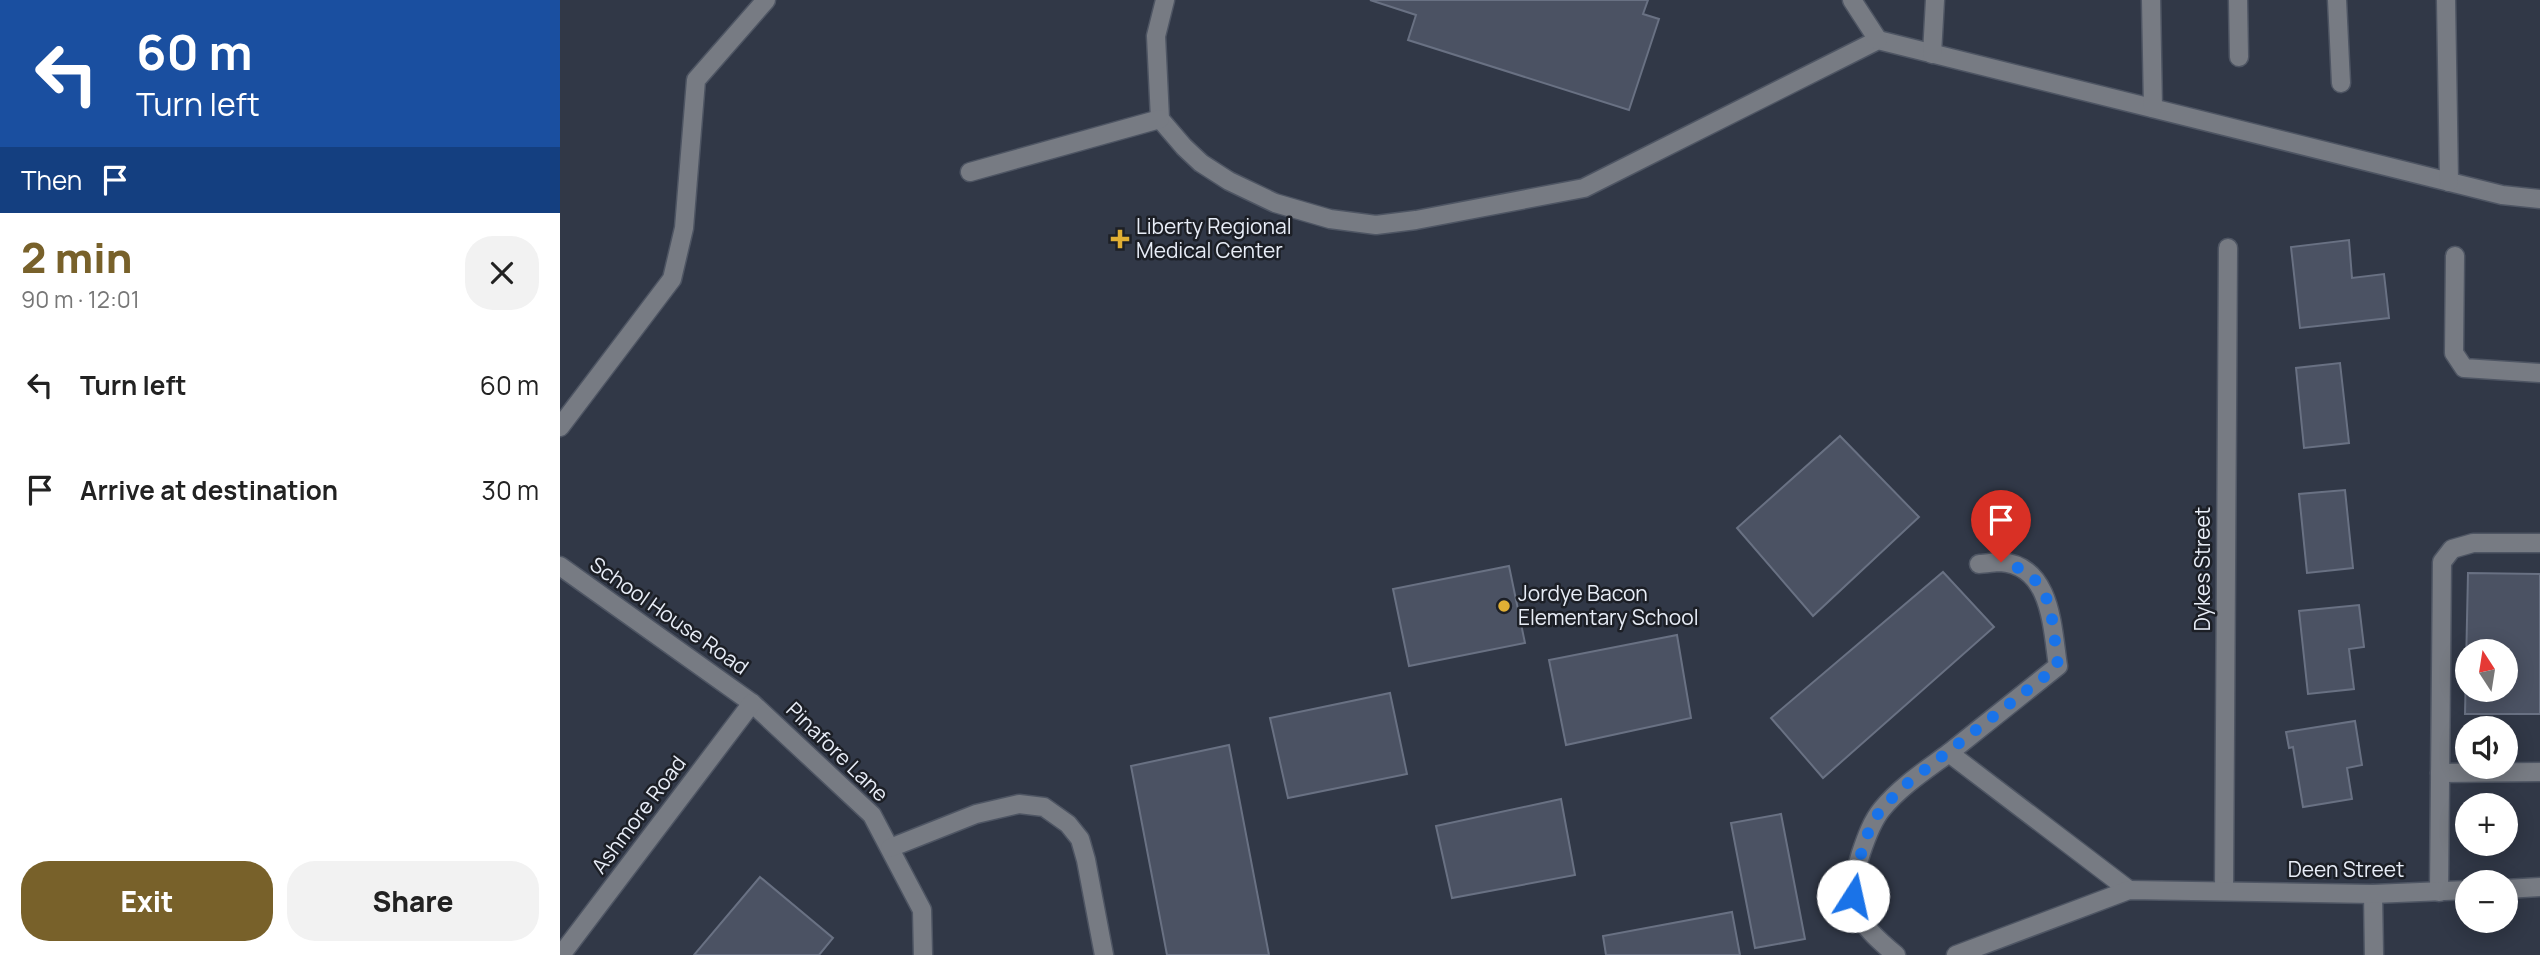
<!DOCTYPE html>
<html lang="en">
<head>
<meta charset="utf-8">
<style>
	body { margin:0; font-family:Manrope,sans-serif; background:#f2f2f2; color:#222; height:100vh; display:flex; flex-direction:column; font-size:26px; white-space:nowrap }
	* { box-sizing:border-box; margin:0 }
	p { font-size:23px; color:#767676 }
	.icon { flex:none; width:38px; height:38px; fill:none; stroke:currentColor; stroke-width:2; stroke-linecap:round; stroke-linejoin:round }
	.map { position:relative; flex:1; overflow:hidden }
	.sheet { display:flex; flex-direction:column; background:#fff; width:560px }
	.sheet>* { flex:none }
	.top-card { background:#1a4fa0; color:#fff; overflow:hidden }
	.needle { width:46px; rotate:348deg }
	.fabs { position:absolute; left:1895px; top:639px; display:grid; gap:14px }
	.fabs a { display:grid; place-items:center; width:63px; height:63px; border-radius:50%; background:#fff; box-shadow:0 4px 18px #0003; font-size:35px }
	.pin { position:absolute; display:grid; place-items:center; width:60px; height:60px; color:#fff; margin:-72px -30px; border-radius:50% 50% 50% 0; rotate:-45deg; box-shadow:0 0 7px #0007 }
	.pin .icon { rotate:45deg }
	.me { position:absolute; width:77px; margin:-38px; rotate:10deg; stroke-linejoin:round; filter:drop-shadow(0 0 5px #0008) }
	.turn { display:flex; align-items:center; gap:24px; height:147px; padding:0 21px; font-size:32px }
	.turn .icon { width:91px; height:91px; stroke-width:2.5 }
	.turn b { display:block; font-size:49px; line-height:60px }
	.then { display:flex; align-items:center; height:66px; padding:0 21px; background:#0003; gap:14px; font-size:26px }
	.round { display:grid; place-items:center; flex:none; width:74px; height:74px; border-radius:28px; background:#f2f2f2 }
	.summary { display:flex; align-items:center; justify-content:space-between; height:119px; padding:0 21px }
	h1 { font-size:42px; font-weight:800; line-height:52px; color:#78612a }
	.primary-button { display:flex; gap:14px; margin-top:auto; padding:14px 21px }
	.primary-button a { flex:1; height:80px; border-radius:28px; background:#78612a; color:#fff; font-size:28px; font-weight:800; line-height:80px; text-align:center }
	.primary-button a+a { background:#f2f2f2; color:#222 }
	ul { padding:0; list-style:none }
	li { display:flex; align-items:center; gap:21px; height:105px; padding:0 21px }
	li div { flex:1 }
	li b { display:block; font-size:26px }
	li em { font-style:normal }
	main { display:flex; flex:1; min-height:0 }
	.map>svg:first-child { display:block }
</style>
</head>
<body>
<main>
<section class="sheet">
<div class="top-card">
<div class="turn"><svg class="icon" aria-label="left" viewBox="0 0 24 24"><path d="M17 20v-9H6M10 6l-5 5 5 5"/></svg><div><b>60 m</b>Turn left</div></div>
<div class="then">Then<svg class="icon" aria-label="arrive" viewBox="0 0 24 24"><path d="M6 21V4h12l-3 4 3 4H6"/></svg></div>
</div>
<div class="summary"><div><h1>2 min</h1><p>90 m · 12:01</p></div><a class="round"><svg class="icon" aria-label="close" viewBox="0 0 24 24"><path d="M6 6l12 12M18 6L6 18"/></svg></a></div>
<ul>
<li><svg class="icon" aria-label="left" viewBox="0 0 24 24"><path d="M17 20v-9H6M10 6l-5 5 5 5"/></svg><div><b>Turn left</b></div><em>60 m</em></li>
<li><svg class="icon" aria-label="arrive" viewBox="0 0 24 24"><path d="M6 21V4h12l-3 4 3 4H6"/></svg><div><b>Arrive at destination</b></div><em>30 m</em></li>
</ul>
<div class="primary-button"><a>Exit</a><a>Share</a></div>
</section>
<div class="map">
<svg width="1980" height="955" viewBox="0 0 1980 955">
	<rect width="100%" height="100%" fill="#313847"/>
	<g fill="#4b5263" stroke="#697183" stroke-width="2" fill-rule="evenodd">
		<path d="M810,0H1088L1083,14L1099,19L1069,110L848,40L856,15Z"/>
		<path d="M1789,240L1792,278L1824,274L1829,318L1740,328L1731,247Z"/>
		<path d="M1780,363L1789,443L1744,448L1736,368Z"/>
		<path d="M1280,436L1359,517L1253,616L1177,528Z"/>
		<path d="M1785,490L1793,568L1747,573L1739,494Z"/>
		<path d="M949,566L965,643L849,666L833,589Z"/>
		<path d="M1383,572L1434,627L1263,778L1211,718Z"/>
		<path d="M1908,573L1980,574V714H1905ZM1908,651H1946V690H1908Z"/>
		<path d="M1799,605L1804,647L1789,649L1794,689L1748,694L1739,611Z"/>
		<path d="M1117,635L1131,718L1006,745L989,660Z"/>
		<path d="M830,693L847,774L728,798L710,718Z"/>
		<path d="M1795,721L1802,765L1787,768L1792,799L1743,807L1733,747L1729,748L1726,732Z"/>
		<path d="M669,745L709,955H607L571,766Z"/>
		<path d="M1001,799L1015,875L892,898L876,826Z"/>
		<path d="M1221,814L1245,939L1195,948L1171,823Z"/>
		<path d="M200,877L273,938L259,955H134Z"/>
		<path d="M1172,912L1180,955H1046L1043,936Z"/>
	</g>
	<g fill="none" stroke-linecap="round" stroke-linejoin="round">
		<g stroke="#4e5563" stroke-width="21">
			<g id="minor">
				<path d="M605,0L596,36L600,119L624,147L641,163L669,181L715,203L770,219L816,225L856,220L1024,188L1318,40L1942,195L1980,199"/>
				<path d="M1292,0L1318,40"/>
				<path d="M1591,0L1593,108"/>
				<path d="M1678,0L1679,57"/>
				<path d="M1777,0L1781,83"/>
				<path d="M1886,0L1889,182"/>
				<path d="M1372,54L1375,0"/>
				<path d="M410,172L600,119"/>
				<path d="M1895,256L1894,353L1904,368L1980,373"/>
				<path d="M0,427L112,279L124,228L136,80L206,0"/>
				<path d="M0,566L192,703L312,815L362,910L363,955"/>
				<path d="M1389,753L1498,666C1492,628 1492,565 1440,562C1434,562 1426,564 1419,564"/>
				<path d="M1880,773L1980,772"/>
				<path d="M330,848L416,814L459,804L484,807L508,824L520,839L526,860L544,955"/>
				<path d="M1946,889L1980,887"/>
				<path d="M1664,890L1668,248"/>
				<path d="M1879,892L1882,562L1892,549L1913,543H1980"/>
				<path d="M1813,894L1814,955"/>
				<path d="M1,955L192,703"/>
				<path d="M1336,955C1295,921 1285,905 1301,853C1306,838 1312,821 1322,809C1341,786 1366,770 1389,753L1569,890"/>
				<path d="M1396,955L1569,890L1813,894L1908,890"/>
			</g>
		</g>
		<use href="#minor" stroke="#777b83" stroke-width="18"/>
	</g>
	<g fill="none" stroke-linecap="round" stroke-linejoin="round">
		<path stroke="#1a73e8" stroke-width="12" stroke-dasharray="0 21.6" d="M1293,896L1297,868L1306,837L1320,810L1344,786L1498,666C1491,619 1496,575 1441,562"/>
	</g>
	<g fill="#e1af34" stroke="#1c1f26" stroke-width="2.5">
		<path d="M556.5 228.5h7v7h7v7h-7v7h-7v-7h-7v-7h7z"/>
		<circle cx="944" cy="606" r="7"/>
	</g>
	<g text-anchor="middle" stroke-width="5" stroke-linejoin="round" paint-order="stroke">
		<g font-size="21" fill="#e8edf7" stroke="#1c1f26" text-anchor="start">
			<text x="576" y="234">Liberty Regional<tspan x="576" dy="24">Medical Center</tspan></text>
			<text x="958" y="601">Jordye Bacon<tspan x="958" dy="24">Elementary School</tspan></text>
		</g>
		<g font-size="21" fill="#e8edf7" stroke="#1c1f26">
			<text transform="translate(1643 569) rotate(-90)" y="7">Dykes Street</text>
			<text transform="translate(109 616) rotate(35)" y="7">School House Road</text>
			<text transform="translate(277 752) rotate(44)" y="7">Pinafore Lane</text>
			<text transform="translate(79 815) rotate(-53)" y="7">Ashmore Road</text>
			<text x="1786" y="877">Deen Street</text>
		</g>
	</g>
</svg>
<div class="fabs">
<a><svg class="needle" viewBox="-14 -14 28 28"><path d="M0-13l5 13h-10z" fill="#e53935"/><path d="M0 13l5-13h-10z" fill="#767676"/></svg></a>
<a><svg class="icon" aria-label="sound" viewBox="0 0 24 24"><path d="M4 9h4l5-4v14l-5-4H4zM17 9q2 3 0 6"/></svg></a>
<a>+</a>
<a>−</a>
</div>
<div class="pin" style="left:1441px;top:562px;background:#d93025"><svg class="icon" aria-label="arrive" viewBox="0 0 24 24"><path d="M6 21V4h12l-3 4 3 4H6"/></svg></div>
<svg class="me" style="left:1293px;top:896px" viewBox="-20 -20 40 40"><circle r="19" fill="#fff"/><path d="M0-13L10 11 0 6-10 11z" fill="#1a73e8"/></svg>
</div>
</main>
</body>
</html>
